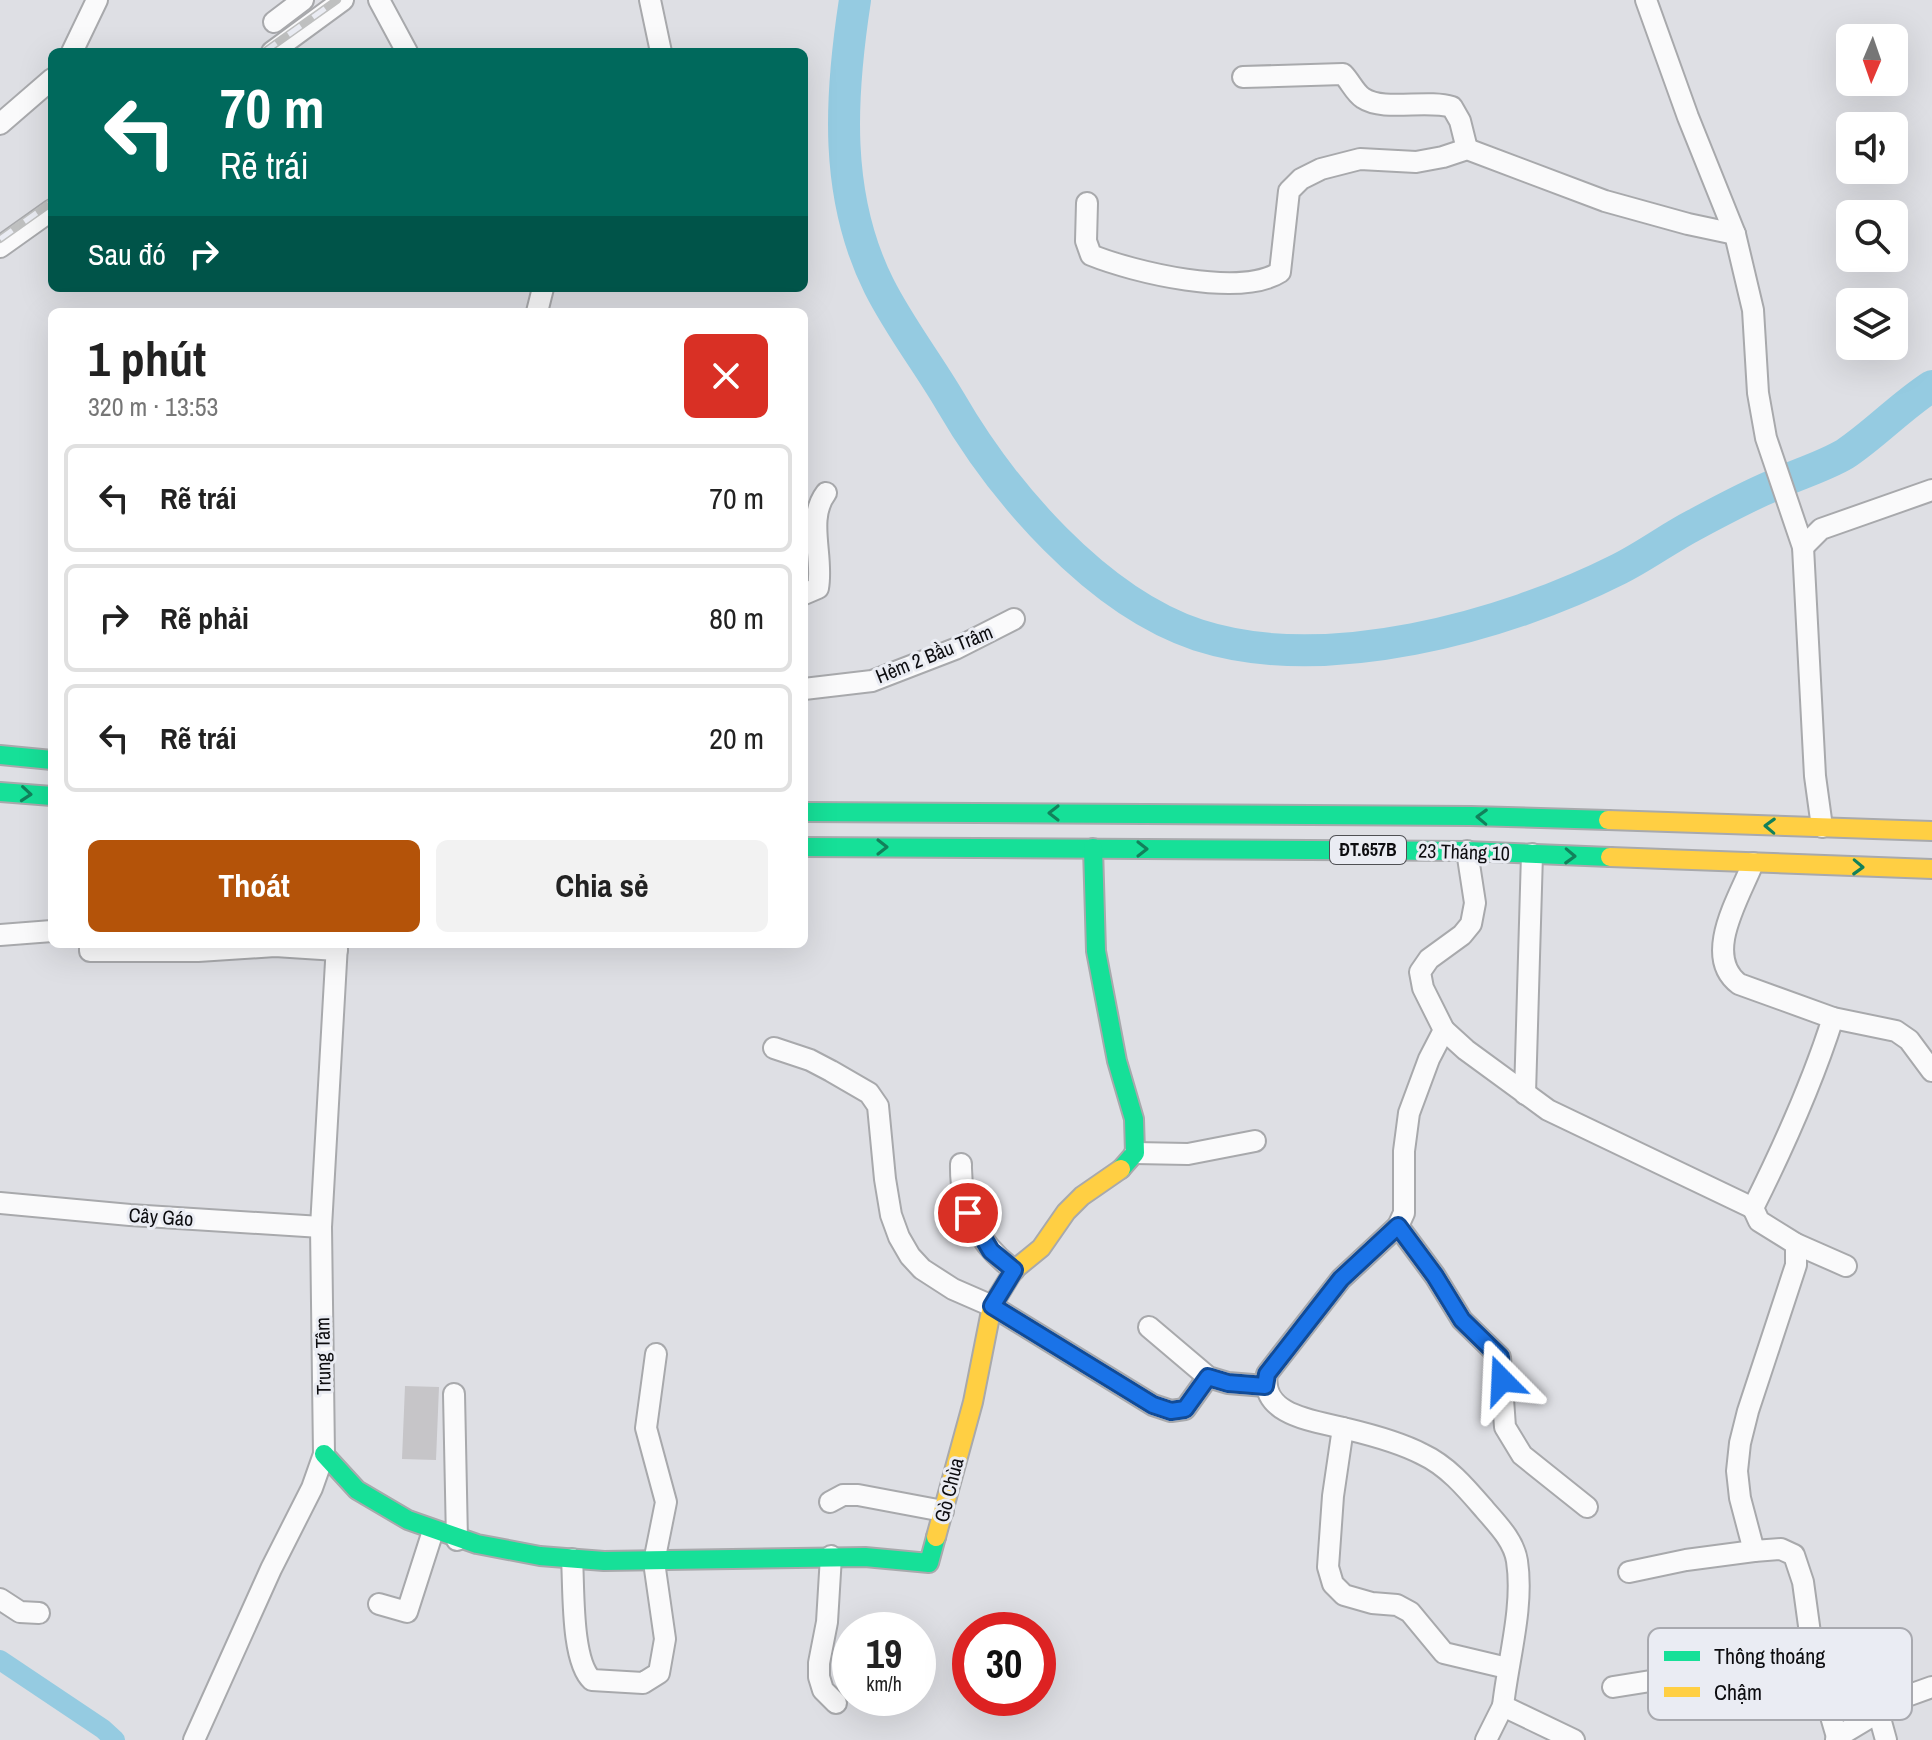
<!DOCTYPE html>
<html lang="vi">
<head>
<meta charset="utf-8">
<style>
	body { margin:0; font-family:"Archivo Narrow",sans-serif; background:#f2f2f2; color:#222; height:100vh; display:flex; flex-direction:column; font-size:30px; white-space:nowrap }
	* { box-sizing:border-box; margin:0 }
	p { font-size:26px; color:#767676 }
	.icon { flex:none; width:44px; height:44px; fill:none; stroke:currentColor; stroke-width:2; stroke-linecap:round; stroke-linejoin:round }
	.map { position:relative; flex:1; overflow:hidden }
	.side { position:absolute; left:48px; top:308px; width:760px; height:640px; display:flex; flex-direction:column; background:#fff; border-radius:12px; box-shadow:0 8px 32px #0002 }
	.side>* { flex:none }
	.guide { position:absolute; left:48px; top:48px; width:760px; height:244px; border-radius:12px; box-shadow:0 8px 32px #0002; background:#00695c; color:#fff; overflow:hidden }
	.needle { width:52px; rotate:182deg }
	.buttons { position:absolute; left:1836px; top:24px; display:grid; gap:16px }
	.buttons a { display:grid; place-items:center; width:72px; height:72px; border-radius:12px; background:#fff; box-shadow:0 8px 32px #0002; font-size:40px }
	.speed { position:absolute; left:832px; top:1612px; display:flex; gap:16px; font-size:40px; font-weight:700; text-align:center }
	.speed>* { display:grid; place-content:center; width:104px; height:104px; border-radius:50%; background:#fff; box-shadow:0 8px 32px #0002; line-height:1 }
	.speed small { font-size:20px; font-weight:400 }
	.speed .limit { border:12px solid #d22; background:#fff; color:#111 }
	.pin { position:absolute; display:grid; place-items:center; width:68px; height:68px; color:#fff; margin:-34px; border:4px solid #fff; border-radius:50%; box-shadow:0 2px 8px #0007 }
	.me { position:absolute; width:88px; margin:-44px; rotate:339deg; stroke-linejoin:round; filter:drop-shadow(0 0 6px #0008) }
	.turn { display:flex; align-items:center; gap:28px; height:168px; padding:0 40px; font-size:36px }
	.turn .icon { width:104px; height:104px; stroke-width:2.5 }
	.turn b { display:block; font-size:56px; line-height:68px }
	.then { display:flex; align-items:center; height:76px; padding:0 40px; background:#0003; gap:16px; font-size:30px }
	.round { display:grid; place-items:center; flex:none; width:84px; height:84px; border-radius:12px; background:#f2f2f2 }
	.summary { display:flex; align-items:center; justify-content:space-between; height:136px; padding:0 40px }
	h1 { font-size:48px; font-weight:700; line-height:60px }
	.cta { display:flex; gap:16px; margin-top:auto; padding:16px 40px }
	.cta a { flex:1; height:92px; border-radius:12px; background:#b45309; color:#fff; font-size:32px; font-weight:700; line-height:92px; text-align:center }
	.cta a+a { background:#f2f2f2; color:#222 }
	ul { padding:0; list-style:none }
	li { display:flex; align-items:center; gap:24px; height:108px; margin:0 16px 12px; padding:0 24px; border:4px solid #e0e0e0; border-radius:12px }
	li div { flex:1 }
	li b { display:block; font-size:30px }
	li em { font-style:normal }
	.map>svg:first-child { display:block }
</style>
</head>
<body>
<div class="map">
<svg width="1932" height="1740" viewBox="0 0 1932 1740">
	<rect width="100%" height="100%" fill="#dedfe4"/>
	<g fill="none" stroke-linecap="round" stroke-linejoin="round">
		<path stroke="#95cbe1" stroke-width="20" d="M0,1660L103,1729L115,1740"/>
		<path stroke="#95cbe1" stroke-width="32" d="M855,0C840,97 834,196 879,286C899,326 927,362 950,401C1002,491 1096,601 1198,635C1325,676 1504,627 1619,569C1645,556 1669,538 1694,525C1720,511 1746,497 1772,486C1795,475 1823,467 1845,454C1875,434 1901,406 1932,386"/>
	</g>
	<path fill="#c6c5c8" d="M405,1386L439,1387L436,1460L402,1459Z"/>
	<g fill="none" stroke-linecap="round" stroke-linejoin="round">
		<g stroke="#a8a9ac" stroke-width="24">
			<g id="street">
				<path d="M379,0L407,52"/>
				<path d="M650,0L661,52"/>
				<path d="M1646,0L1688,117L1735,234L1753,310L1758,393L1766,438L1803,547L1815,776L1822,827"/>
				<path d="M274,22L303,0"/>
				<path d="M72,52L97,0"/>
				<path d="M272,52L343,0"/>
				<path d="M1243,77L1343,74C1350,81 1355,93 1363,98C1384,112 1426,99 1452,107L1460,121L1467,149"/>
				<path d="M0,124L52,79"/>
				<path d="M1087,203L1086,241L1091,255C1133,272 1240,298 1280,272L1289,191L1301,179L1321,169L1360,159L1416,162L1443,157L1467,149L1605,201L1688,224L1735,234"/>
				<path d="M0,247L52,210"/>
				<path d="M537,312L543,288"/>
				<path d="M1803,547L1821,529L1932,490"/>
				<path d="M804,594L818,588C824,557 806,519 826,493"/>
				<path d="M804,689L872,681L955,649L1014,619"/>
				<path d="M1467,851L1475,903L1471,924L1462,935L1429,959L1420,972L1423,988L1444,1030L1429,1059L1409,1113L1404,1151V1213L1398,1226L1341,1279L1267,1374C1260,1417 1318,1421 1347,1429C1372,1435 1399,1442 1422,1454C1448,1466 1467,1489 1485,1510C1498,1525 1514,1541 1517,1561C1524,1607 1508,1660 1503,1706"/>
				<path d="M1753,863C1739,898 1702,956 1739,984L1833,1018L1896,1031L1909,1040L1932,1071"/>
				<path d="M0,935L52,931"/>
				<path d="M90,944V951H198L275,946L337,950"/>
				<path d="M1833,1018C1812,1084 1784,1146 1753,1208L1759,1221L1796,1244L1846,1266"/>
				<path d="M1444,1030L1466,1050L1548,1110L1753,1208"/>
				<path d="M774,1048L810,1060L831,1071L869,1093L878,1106L885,1179L891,1215L899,1237L910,1256L922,1269L953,1289L992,1306L1153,1405L1171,1411L1185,1409L1208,1377"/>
				<path d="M1525,1094L1532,854"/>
				<path d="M1135,1153L1188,1154L1255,1141"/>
				<path d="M961,1164C960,1207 978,1244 1014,1270"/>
				<path d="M0,1203L130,1215L321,1227"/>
				<path d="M1398,1226L1435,1276L1462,1320L1500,1357L1505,1427L1522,1455L1587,1507"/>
				<path d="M1796,1244V1265L1748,1411L1740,1443L1737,1471L1740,1498L1754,1551L1781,1549L1794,1555L1803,1582L1813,1655"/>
				<path d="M1149,1327L1208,1377L1228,1383L1265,1386"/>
				<path d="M454,1394L457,1540"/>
				<path d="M1343,1428L1333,1496L1328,1567L1333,1584L1344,1595L1372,1603L1397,1605L1410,1612L1444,1653L1507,1668"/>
				<path d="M830,1502L843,1495H858L943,1511"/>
				<path d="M831,1556L827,1622L819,1663V1677L823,1690L836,1703"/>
				<path d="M572,1559C574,1588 571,1661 592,1680L643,1683L659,1673L665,1639L654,1562L666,1502L646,1428L656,1354"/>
				<path d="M1629,1572L1686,1560L1754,1551"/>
				<path d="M0,1599L20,1612L39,1613"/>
				<path d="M379,1604L407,1612L433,1531"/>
				<path d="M1613,1687L1813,1655L1837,1737"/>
				<path d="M1878,1711L1886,1740"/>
				<path d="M194,1740L271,1569L312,1488L324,1454L321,1227L337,944"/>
				<path d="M1486,1740L1503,1706L1574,1740"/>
				<path d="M1836,1740L1837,1737L1904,1697L1932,1687"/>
			</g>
		</g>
		<g stroke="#a8a9ac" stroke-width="22">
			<g id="fast">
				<path d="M0,755L52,760"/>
				<path d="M0,792L52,796"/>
				<path d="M804,812L1471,816L1608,820"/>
				<path d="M804,847L1467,851L1610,857"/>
				<path d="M1093,848L1096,951L1117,1061L1134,1119L1135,1153L1121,1169"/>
				<path d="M324,1454L357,1490L408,1520L477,1544L540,1556L604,1561L865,1557L929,1563L936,1537"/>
			</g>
		</g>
		<g stroke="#a8a9ac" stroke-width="22">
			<g id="slow">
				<path d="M1608,820L1932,831"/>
				<path d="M1610,857L1932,869"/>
				<path d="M936,1537L973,1402L992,1306L1014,1270L1041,1248L1066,1212L1082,1196L1121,1169"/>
			</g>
		</g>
		<use href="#street" stroke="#fafafb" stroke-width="20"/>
		<use href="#fast" stroke="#16e098" stroke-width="18"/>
		<use href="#slow" stroke="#ffcf43" stroke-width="18"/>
		<g stroke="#bfc0c0" stroke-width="8">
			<g id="rail">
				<path d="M264,52L337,0"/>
				<path d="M0,239L52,202"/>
			</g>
		</g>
		<use href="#rail" stroke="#eaecf3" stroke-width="5" stroke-dasharray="15" stroke-linecap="butt"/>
	</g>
	<defs><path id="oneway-chevron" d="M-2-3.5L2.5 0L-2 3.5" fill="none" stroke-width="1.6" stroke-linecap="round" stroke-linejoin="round" transform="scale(2)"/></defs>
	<g stroke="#12815b">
		<use href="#oneway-chevron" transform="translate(26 794) rotate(5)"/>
		<use href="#oneway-chevron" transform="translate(1054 813) rotate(-180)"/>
		<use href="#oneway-chevron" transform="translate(1482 817) rotate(-178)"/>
		<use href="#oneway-chevron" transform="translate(1770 826) rotate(-178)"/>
		<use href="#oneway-chevron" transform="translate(882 847)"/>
		<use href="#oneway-chevron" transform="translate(1142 849)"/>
		<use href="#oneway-chevron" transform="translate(1570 856) rotate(2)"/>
		<use href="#oneway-chevron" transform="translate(1858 867) rotate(2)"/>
	</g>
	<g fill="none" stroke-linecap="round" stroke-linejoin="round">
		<g stroke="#114b97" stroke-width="20">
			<path id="route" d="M968,1213L991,1251L1014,1270L992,1306L1153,1405L1171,1411L1185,1409L1208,1377L1228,1383L1265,1386L1267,1374L1341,1279L1398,1226L1435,1276L1462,1320L1500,1357L1502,1380"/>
		</g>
		<use href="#route" stroke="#1a73e8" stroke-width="14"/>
	</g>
	<g text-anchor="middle" stroke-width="6" stroke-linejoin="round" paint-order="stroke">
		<rect fill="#eaecf3" stroke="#4f5054" stroke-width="2" x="1330" y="836" width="76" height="28" rx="6"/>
		<g font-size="18" font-weight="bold" fill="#0d0d10">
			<text x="1368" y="856">ĐT.657B</text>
		</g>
		<g font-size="20" fill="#0d0d10" stroke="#eaecf3">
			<text transform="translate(934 654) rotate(-22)" y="7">Hẻm 2 Bầu Trâm</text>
			<text transform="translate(1464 852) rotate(2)" y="7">23 Tháng 10</text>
			<text transform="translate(161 1217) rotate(4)" y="7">Cây Gáo</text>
			<text transform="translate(323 1356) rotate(-91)" y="7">Trung Tâm</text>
			<text transform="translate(949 1490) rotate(-76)" y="7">Gò Chùa</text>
		</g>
	</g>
	<rect x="1648" y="1628" width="264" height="92" rx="12" fill="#eaecf3" stroke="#a8a9af" stroke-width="2"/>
	<rect x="1664" y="1651" width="36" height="10" fill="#16e098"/>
	<rect x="1664" y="1687" width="36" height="10" fill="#ffcf43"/>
	<g font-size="22" fill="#0d0d10">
		<text x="1714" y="1664">Thông thoáng</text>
		<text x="1714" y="1700">Chậm</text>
	</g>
</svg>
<div class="buttons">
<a><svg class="needle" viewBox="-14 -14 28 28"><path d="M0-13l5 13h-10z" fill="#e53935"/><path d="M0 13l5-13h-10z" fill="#767676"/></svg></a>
<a><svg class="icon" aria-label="sound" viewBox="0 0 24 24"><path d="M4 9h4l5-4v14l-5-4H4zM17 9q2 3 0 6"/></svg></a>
<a><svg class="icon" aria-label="search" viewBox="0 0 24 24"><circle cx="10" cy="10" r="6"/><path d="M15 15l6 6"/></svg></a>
<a><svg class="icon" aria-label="layers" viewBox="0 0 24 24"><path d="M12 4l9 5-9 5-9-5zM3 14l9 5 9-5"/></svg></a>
</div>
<div class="speed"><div>19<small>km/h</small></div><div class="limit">30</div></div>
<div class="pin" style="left:968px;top:1213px;background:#d93025"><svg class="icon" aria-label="arrive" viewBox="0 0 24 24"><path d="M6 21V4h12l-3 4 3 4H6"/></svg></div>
<svg class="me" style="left:1502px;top:1380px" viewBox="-20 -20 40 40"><path d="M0-17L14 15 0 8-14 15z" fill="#1a73e8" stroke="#fff" stroke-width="4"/></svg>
<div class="guide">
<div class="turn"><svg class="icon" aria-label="left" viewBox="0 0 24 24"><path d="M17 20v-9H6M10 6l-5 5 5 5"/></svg><div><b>70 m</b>Rẽ trái</div></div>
<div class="then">Sau đó<svg class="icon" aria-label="right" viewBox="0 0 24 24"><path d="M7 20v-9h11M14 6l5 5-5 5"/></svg></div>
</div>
<section class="side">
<div class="summary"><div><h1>1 phút</h1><p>320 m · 13:53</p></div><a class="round" style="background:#d93025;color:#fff"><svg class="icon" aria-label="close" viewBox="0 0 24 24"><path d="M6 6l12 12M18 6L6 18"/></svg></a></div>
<ul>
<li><svg class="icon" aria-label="left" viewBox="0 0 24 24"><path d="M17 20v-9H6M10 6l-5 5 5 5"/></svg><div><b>Rẽ trái</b></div><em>70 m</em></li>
<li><svg class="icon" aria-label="right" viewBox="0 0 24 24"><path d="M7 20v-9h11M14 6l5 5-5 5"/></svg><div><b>Rẽ phải</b></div><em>80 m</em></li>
<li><svg class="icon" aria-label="left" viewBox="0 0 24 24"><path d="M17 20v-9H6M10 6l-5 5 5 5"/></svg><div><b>Rẽ trái</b></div><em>20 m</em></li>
</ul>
<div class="cta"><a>Thoát</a><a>Chia sẻ</a></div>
</section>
</div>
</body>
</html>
